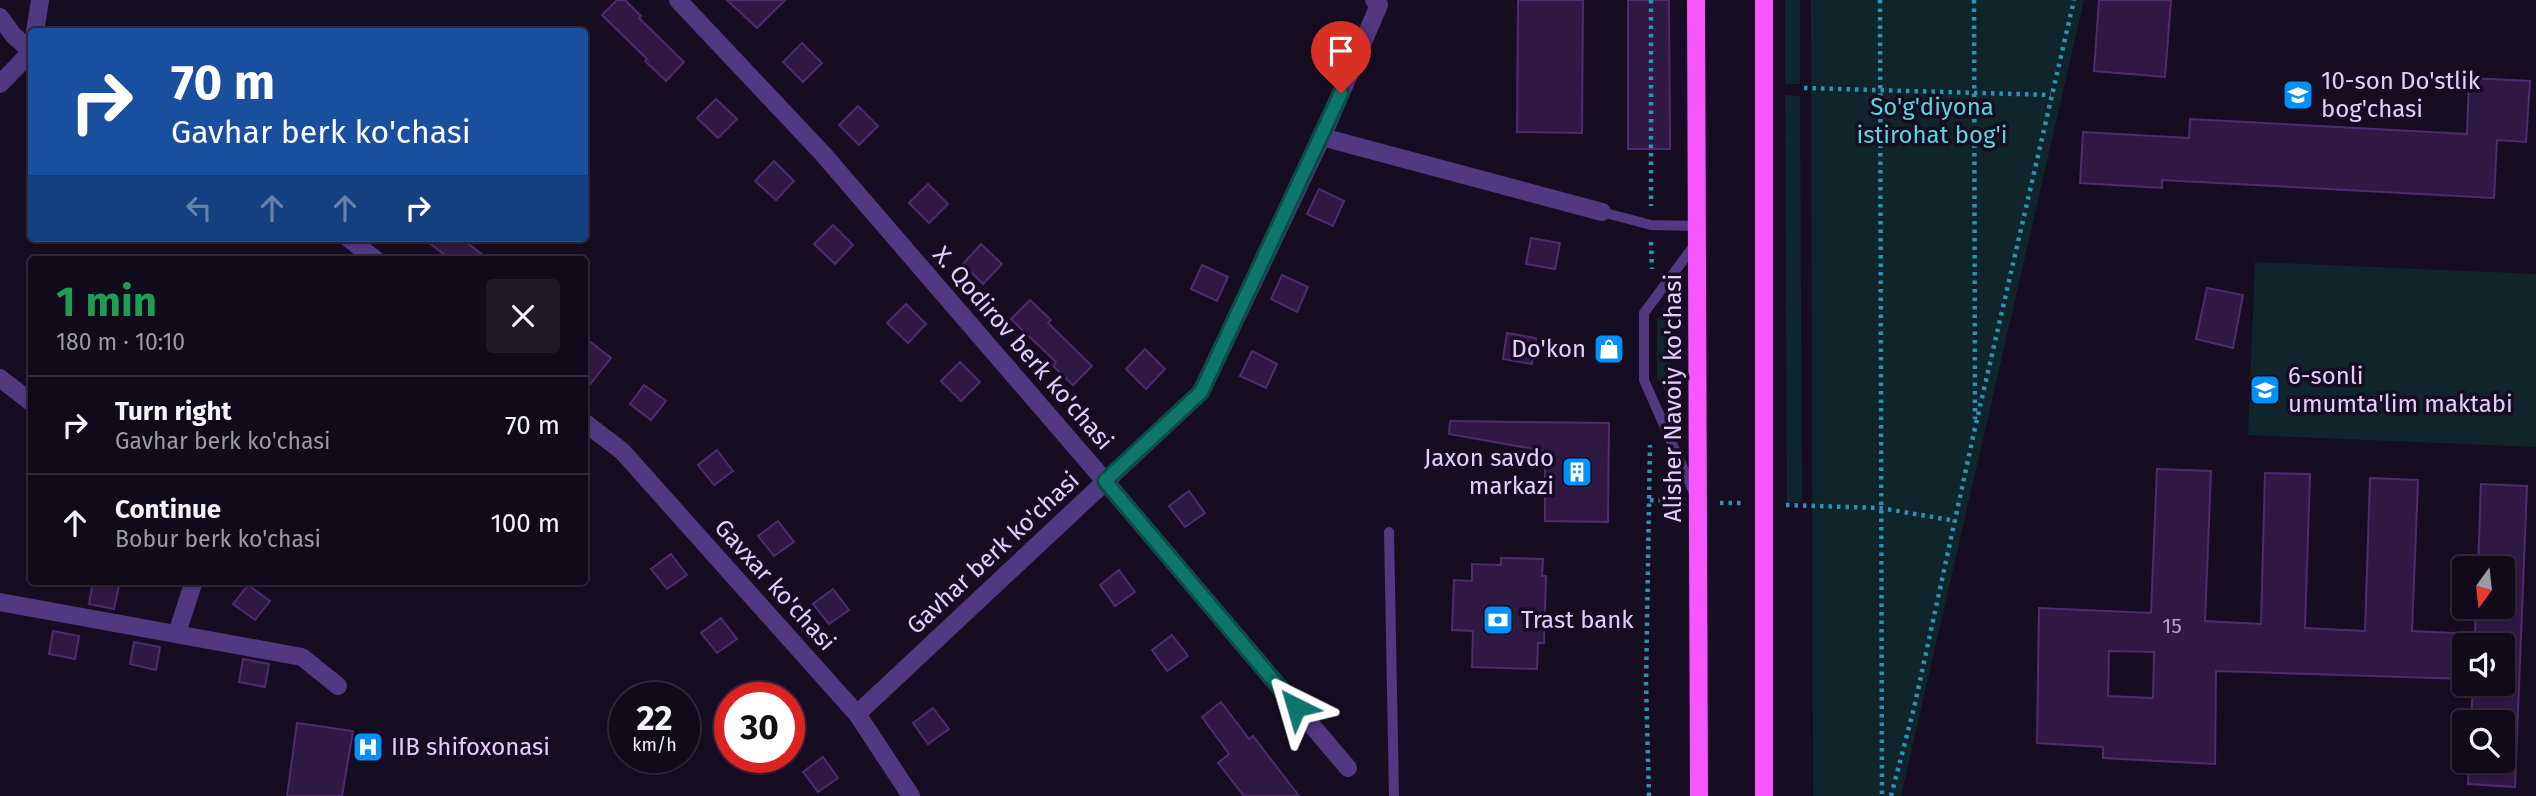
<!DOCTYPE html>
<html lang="en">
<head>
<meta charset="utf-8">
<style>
	body { margin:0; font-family:"Fira Sans",sans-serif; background:#1e1827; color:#f1f3f6; height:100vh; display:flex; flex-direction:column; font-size:26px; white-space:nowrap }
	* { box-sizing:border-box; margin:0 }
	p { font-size:23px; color:#9c9aa2 }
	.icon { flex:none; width:38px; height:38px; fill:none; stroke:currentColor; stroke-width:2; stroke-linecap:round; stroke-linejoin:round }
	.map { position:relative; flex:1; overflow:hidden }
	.details { position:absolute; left:28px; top:256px; width:560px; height:329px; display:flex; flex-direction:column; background:#110a1a; border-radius:7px; box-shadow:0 2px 5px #0004,0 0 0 2px #302b39 }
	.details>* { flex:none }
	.hud { position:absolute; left:28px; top:28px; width:560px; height:214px; border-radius:7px; box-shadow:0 2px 5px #0004,0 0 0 2px #302b39; background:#1a4fa0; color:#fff; overflow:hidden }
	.needle { width:46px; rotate:195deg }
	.fabs { position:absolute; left:2452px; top:556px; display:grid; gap:14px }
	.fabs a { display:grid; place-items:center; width:63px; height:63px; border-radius:7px; background:#110a1a; box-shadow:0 2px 5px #0004,0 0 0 2px #302b39; font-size:35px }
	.speed { position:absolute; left:609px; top:682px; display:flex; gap:14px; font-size:35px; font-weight:700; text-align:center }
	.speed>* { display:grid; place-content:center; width:91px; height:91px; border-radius:50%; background:#110a1a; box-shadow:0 2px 5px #0004,0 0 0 2px #302b39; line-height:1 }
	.speed small { font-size:18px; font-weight:400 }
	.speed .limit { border:10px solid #d22; background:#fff; color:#111 }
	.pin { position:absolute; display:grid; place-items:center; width:60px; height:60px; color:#fff; margin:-72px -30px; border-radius:50% 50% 50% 0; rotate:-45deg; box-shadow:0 0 7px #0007 }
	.pin .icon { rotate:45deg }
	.me { position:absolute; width:77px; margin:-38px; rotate:320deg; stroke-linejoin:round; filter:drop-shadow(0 0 5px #0008) }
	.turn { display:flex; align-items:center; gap:24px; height:147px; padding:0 28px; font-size:32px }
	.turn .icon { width:91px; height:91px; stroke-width:2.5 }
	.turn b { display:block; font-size:49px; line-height:60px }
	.lanes { display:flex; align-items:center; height:66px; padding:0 28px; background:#0003; justify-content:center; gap:35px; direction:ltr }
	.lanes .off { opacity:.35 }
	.round { display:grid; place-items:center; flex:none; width:74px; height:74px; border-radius:7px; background:#1e1827 }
	.headline { display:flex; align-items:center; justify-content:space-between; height:119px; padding:0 28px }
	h1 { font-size:42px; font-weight:700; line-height:52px; color:#1e9e55 }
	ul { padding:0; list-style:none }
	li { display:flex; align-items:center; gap:21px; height:98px; padding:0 28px; border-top:2px solid #302b39 }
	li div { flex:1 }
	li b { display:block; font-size:26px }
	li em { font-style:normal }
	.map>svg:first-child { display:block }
</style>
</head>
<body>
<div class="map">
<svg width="2536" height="796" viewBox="0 0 2536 796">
	<rect width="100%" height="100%" fill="#170d22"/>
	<g fill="#10242c">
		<rect x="1785" y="0" width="15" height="84"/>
		<path d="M1811,0H2084L1901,796H1813Z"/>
		<path d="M1785,95L1800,96L1802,502H1787Z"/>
		<path d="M2255,262L2536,274V447L2248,435Z"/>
		<path d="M1670,295L1672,402L1657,378V320Z"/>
	</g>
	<g fill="#2f1943" stroke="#4e2b6f" stroke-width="2" fill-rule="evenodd">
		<path d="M617,0H625L641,16L639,18L684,62L666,81L645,61L647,59L602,15Z"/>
		<path d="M727,0H785L757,28Z"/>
		<path d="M1518,0H1583L1582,133L1517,132Z"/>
		<path d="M1628,0H1669L1670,149H1628Z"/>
		<path d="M2099,0H2171L2165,77L2094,71Z"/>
		<path d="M802,43L822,63L803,82L783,62Z"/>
		<path d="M2469,78L2530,81L2526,142L2497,140L2494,198L2162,180V188L2080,183L2083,132L2189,138L2190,119L2467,134Z"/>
		<path d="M716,99L737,119L718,138L697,118Z"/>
		<path d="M858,106L878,126L859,145L839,125Z"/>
		<path d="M774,161L794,181L776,200L755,181Z"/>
		<path d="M928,184L948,204L929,223L909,203Z"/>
		<path d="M1319,189L1344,201L1333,226L1307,214Z"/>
		<path d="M833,225L853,245L835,264L814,244Z"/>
		<path d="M423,238H461L488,259H450Z"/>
		<path d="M1531,238L1560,243L1555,269L1526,264Z"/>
		<path d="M981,244L1002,264L983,284L963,264Z"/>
		<path d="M1202,265L1228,277L1217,301L1191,289Z"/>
		<path d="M1282,275L1308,287L1297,312L1271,299Z"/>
		<path d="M2207,288L2243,295L2233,348L2196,339Z"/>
		<path d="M1030,300L1051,320L1048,323L1092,366L1073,385L1053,366L1056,362L1011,319Z"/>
		<path d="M906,304L926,324L908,343L887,323Z"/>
		<path d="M1507,333L1536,338L1532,364L1503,359Z"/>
		<path d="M584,337L611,358L584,392Z"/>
		<path d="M1145,349L1165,369L1146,389L1126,369Z"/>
		<path d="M1252,351L1277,364L1266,388L1240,376Z"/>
		<path d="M960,362L980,382L961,401L941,381Z"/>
		<path d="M644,385L666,401L651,420L630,404Z"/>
		<path d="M1450,421L1609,423L1608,522L1545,521V451L1449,434Z"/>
		<path d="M717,450L733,471L714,485L698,465Z"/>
		<path d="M2157,469L2211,471L2205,621L2261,624L2265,473L2310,474L2305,628L2365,631L2370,478L2418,480L2412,631L2475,634L2476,607H2502V569H2478L2481,484L2527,486L2515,787L2468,784L2469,761H2502V723H2471L2473,684H2502V646H2464V679L2216,671L2215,764L2103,758V747L2037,743L2039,608L2151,613ZM2109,651L2154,652L2153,698L2108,696Z"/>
		<path d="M1189,491L1205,513L1185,527L1169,506Z"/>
		<path d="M778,521L794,542L774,556L758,536Z"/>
		<path d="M671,554L687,575L667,589L651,569Z"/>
		<path d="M1501,558L1543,559L1542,576H1546L1544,643H1538L1537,669L1472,667L1473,631L1452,630L1454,580L1472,581V564L1501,565Z"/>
		<path d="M1119,570L1135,592L1115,606L1100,585Z"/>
		<path d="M93,581L119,586L114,609L89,604Z"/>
		<path d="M248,585L270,601L255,620L233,604Z"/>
		<path d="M833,589L849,610L829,624L813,604Z"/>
		<path d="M721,618L737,639L717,653L701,633Z"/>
		<path d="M53,631L79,636L75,659L49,654Z"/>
		<path d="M1172,635L1188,656L1167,671L1152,650Z"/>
		<path d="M134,642L160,647L156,670L130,664Z"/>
		<path d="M243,659L269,664L265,687L239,682Z"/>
		<path d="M1221,702L1249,739L1253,736L1299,796H1244L1218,763L1229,754L1202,717Z"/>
		<path d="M933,708L949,729L928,744L913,723Z"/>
		<path d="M297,723L353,731L342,796H287Z"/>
		<path d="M823,757L838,778L818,792L803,772Z"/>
	</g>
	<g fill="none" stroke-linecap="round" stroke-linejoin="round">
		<g stroke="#2e91b3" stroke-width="4.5" stroke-dasharray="3.5 5" stroke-linecap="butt">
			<path d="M1651,0V206"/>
			<path d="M1880,0L1882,796"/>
			<path d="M1974,0L1975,419"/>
			<path d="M1804,88L2051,95"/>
			<path d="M1651,242L1652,269"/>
			<path d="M1650,500L1676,501"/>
			<path d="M1720,503H1743"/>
			<path d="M1786,505L1880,508L1956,521"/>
			<path d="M1649,796L1646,684L1650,445"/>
			<path d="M1891,796L1914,708L1975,428L2074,0"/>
		</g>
		<g stroke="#523881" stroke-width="10">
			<path d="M1602,212L1651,225L1696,226"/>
			<path d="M1694,493L1644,380V313L1696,243"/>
			<path d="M1389,532L1394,796"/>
		</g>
		<g stroke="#523881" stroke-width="18">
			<path d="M678,0L823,154L1105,481L1348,768"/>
			<path d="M1374,0L1379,5L1322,137L1602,212"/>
			<path d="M0,17L14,36L32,51"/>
			<path d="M35,32L40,0"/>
			<path d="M0,84L32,51"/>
			<path d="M348,238L375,259"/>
			<path d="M0,378L32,403"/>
			<path d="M584,422L622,451L857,714L911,796"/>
			<path d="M0,602L302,657L338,686"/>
			<path d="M177,633L194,581"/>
			<path d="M857,714L1201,392L1322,137"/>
		</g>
		<g stroke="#f655ff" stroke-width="18">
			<path d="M1696,0L1699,796"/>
			<path d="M1764,796V0"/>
		</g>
	</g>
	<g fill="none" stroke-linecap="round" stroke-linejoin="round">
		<g stroke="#0a4d48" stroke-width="18">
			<path id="route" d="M1296,707L1105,481L1201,392L1341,93"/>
		</g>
		<use href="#route" stroke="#0f766e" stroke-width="12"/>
	</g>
	<defs>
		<g id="school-square" transform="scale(1.575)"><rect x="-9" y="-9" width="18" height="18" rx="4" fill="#0091f9" stroke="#170d22"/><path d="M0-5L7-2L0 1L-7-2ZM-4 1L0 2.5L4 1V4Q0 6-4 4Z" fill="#fff"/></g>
		<g id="shop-square" transform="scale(1.575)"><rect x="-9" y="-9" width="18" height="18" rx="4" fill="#0091f9" stroke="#170d22"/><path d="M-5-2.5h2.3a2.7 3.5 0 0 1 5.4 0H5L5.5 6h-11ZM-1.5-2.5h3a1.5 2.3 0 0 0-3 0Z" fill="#fff"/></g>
		<g id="building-square" transform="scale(1.575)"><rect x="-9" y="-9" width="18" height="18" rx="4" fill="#0091f9" stroke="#170d22"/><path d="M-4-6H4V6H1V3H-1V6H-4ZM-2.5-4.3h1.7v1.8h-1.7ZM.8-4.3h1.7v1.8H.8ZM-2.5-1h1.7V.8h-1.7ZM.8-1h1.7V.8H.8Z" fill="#fff"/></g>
		<g id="bank-square" transform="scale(1.575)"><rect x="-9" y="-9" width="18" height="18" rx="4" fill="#0091f9" stroke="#170d22"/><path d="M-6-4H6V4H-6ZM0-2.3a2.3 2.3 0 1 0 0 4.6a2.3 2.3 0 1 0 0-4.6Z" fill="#fff"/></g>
		<g id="hospital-square" transform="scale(1.575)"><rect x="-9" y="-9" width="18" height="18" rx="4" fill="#0091f9" stroke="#170d22"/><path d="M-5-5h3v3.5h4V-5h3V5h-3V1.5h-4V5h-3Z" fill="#fff"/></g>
	</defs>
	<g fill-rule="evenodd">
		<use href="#school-square" x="2298" y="95"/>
		<use href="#shop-square" x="1609" y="349"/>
		<use href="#school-square" x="2265" y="390"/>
		<use href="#building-square" x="1577" y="472"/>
		<use href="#bank-square" x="1498" y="620"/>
		<use href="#hospital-square" x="368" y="747"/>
	</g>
	<g text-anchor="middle" stroke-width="7" stroke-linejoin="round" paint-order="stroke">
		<g font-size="21" fill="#b6a1d0">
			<text x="2172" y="633">15</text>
		</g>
		<g font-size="24" fill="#e3ceff" stroke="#170d22" text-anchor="start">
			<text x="2321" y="89">10-son Do'stlik<tspan x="2321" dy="28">bog'chasi</tspan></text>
			<text x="1586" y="357" text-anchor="end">Do'kon</text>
			<text x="2288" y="384">6-sonli<tspan x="2288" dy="28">umumta'lim maktabi</tspan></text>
			<text x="1554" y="466" text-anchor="end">Jaxon savdo<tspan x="1554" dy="28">markazi</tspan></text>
			<text x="1521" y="628">Trast bank</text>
			<text x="391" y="755">IIB shifoxonasi</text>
		</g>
		<g font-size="24" fill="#5ad6df" stroke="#170d22">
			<text x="1932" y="115">So'g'diyona<tspan x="1932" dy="28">istirohat bog'i</tspan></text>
		</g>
		<g font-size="24" fill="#e3ceff" stroke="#170d22">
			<text transform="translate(1023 348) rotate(49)" y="8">X. Qodirov berk ko'chasi</text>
			<text transform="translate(1673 398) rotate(-90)" y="8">Alisher Navoiy ko'chasi</text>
			<text transform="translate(993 553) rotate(-43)" y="8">Gavhar berk ko'chasi</text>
			<text transform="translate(775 585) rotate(48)" y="8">Gavxar ko'chasi</text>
		</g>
	</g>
</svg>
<div class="fabs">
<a><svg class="needle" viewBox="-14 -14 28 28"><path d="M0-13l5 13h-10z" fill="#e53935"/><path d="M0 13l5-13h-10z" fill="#9c9aa2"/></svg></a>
<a><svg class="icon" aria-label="sound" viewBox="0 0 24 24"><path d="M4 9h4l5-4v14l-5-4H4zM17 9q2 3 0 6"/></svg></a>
<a><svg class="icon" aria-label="search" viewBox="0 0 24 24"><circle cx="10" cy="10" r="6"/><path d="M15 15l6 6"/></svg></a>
</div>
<div class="speed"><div>22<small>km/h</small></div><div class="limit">30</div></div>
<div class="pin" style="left:1341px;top:93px;background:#d93025"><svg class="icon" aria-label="arrive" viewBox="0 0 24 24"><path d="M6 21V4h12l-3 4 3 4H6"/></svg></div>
<svg class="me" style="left:1296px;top:707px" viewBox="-20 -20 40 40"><path d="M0-17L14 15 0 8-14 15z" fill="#0f766e" stroke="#fff" stroke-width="4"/></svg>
<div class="hud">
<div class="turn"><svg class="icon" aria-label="right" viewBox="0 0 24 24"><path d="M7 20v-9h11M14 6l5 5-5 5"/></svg><div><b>70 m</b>Gavhar berk ko'chasi</div></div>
<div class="lanes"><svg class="icon off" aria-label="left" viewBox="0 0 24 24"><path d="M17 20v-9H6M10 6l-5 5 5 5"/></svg><svg class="icon off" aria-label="ahead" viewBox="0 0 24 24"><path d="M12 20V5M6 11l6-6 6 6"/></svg><svg class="icon off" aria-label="ahead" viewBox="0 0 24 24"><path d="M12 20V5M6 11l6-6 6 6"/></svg><svg class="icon" aria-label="right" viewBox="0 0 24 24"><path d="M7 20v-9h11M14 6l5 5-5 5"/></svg></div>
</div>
<section class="details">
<div class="headline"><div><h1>1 min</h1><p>180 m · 10:10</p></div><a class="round"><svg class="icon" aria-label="close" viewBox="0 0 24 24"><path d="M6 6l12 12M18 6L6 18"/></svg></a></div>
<ul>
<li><svg class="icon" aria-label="right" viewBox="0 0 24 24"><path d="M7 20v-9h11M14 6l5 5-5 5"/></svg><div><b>Turn right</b><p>Gavhar berk ko'chasi</p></div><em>70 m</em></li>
<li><svg class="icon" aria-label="ahead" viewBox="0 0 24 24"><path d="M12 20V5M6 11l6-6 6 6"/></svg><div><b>Continue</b><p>Bobur berk ko'chasi</p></div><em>100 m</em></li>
</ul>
</section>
</div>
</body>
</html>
